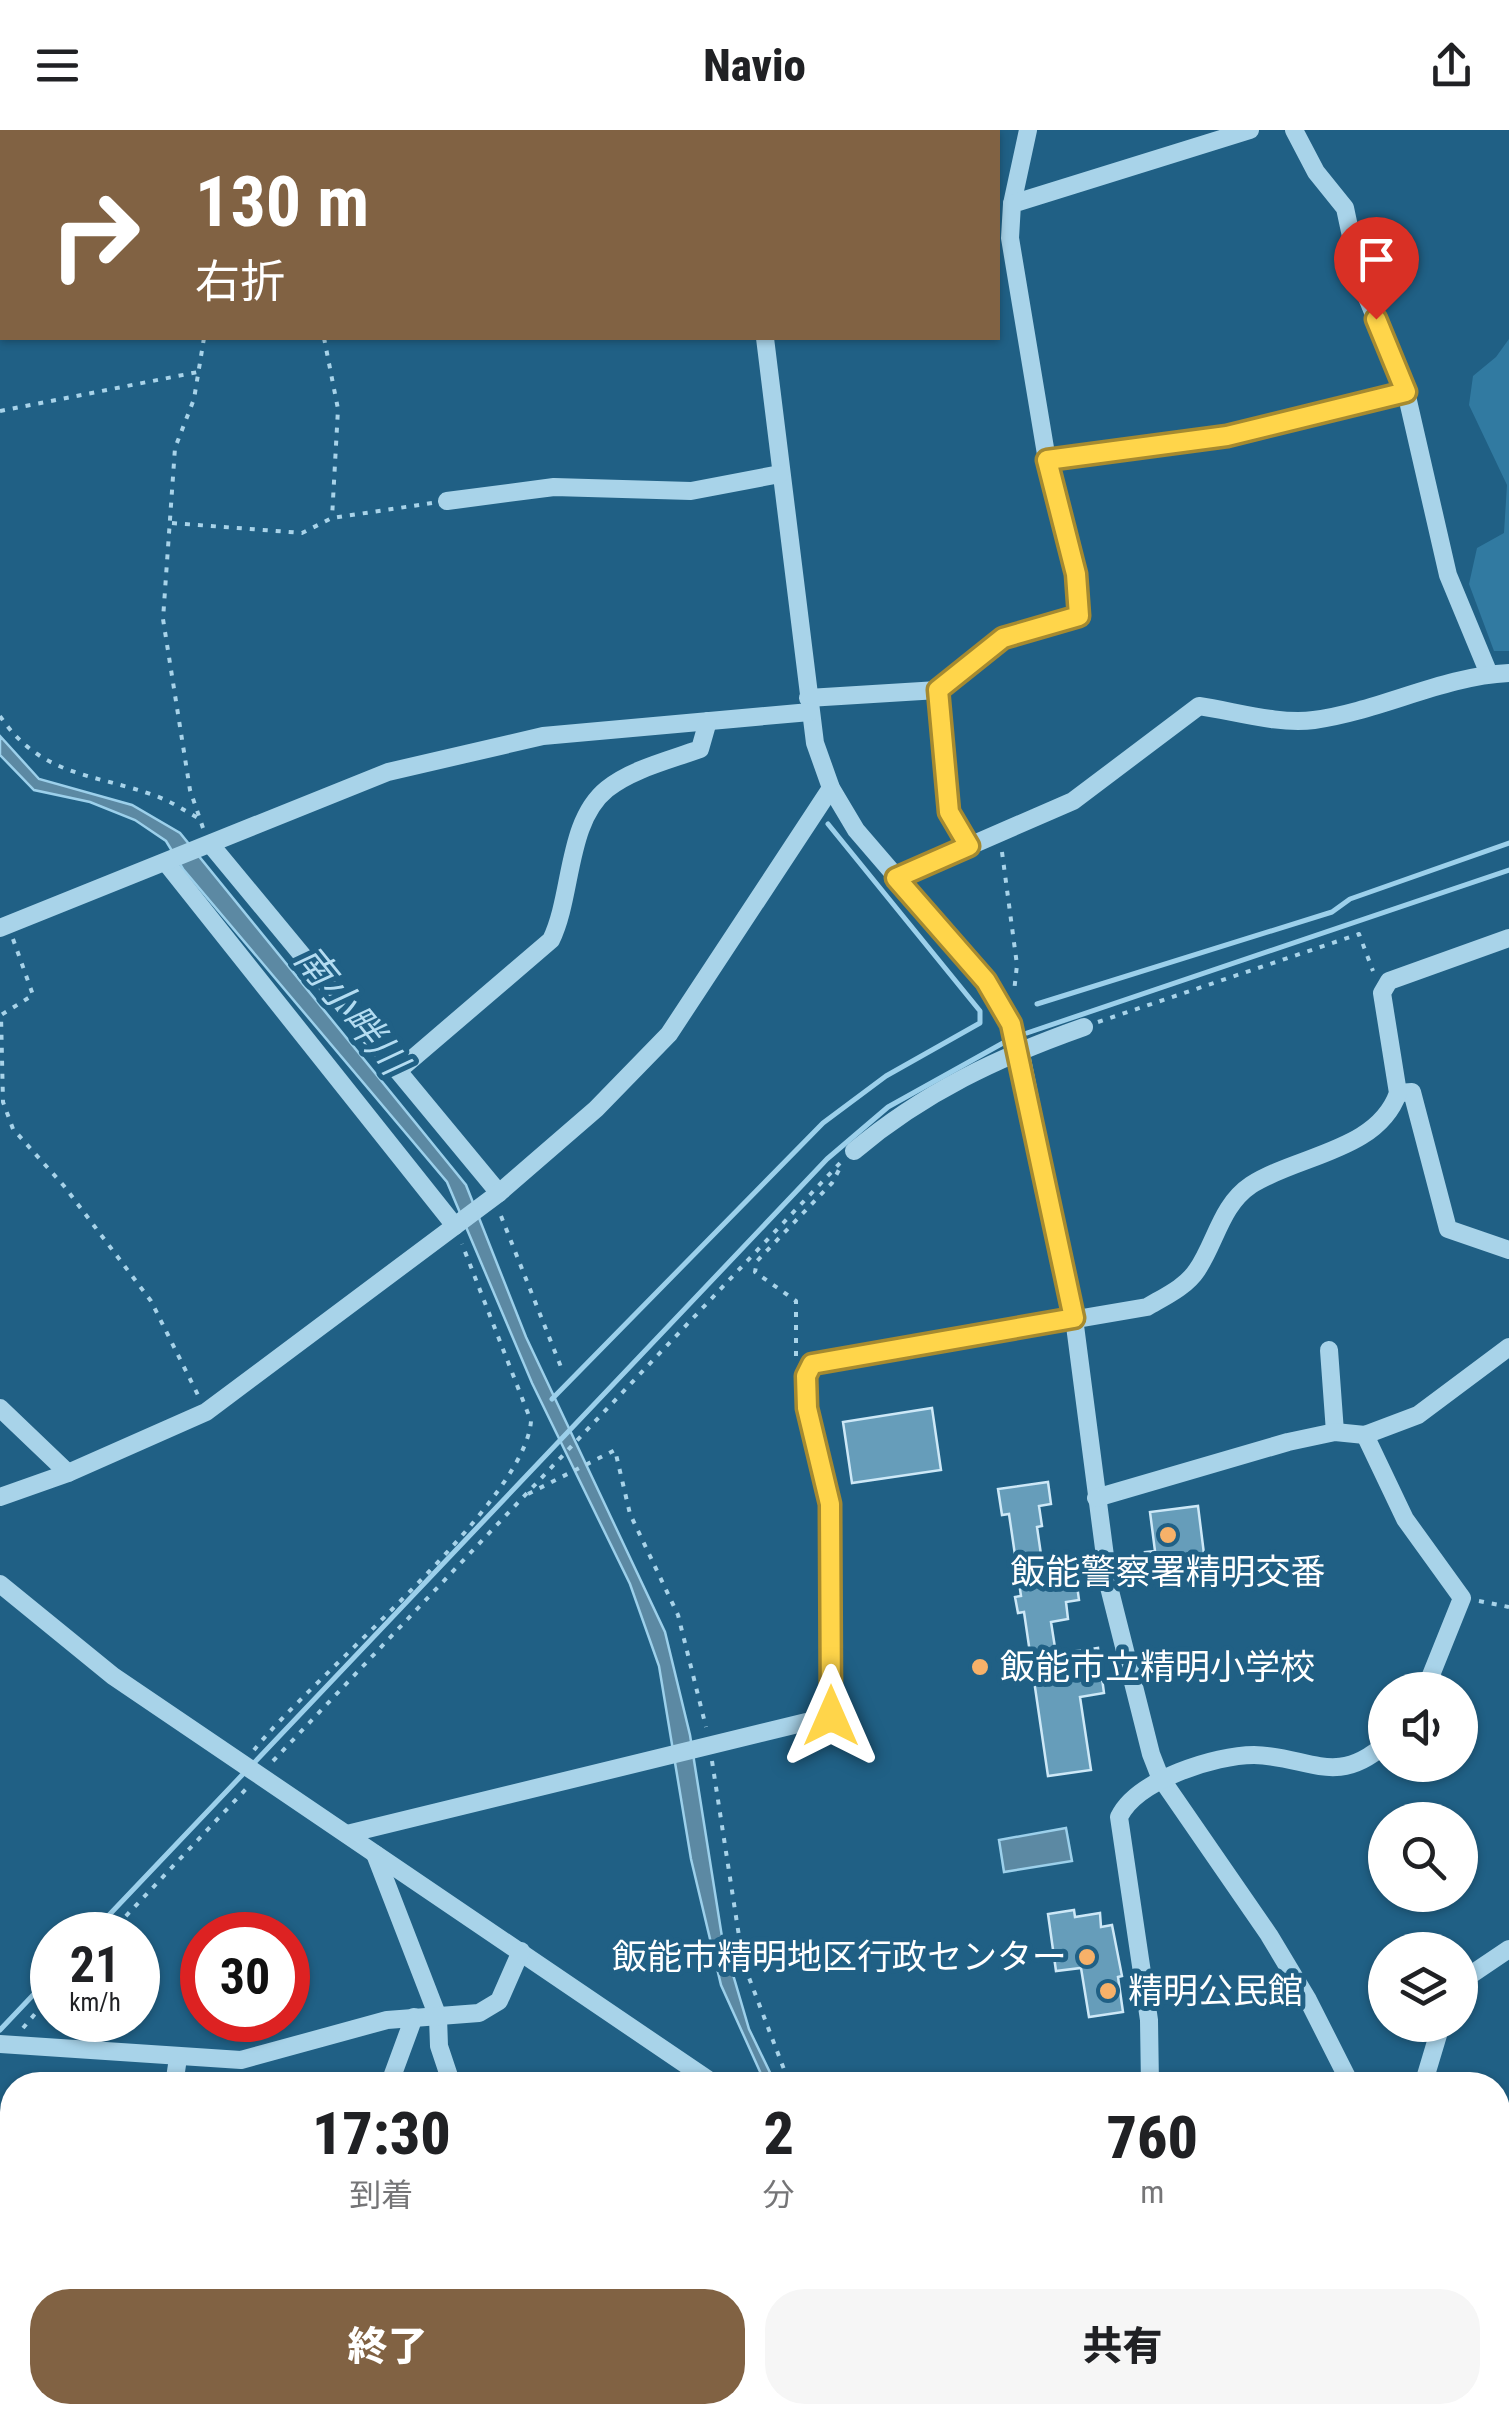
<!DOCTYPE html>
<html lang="ja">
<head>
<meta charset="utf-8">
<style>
	body { margin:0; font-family:"Roboto Condensed","Noto Sans JP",sans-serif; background:#f6f6f6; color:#202124; height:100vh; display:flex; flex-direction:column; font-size:38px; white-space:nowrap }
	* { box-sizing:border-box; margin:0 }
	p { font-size:32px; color:#757577 }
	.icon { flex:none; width:55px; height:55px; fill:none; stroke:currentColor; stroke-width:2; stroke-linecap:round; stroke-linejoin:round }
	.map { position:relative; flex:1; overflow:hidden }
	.sheet { position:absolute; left:0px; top:1942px; width:1510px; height:352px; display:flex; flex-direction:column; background:#fff; border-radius:40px 40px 0 0; box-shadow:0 2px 8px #0004 }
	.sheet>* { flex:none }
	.banner { position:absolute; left:0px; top:0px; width:1000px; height:210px; box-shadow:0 2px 8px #0004; background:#816243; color:#fff; overflow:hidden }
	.fabs { position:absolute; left:1368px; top:1542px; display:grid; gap:20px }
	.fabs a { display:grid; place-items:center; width:110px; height:110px; border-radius:50%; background:#fff; box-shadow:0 2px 8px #0004; font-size:50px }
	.speed { position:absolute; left:30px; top:1782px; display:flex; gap:20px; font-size:50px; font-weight:700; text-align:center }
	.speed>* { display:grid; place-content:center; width:130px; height:130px; border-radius:50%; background:#fff; box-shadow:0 2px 8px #0004; line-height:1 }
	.speed small { font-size:25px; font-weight:400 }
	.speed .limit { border:15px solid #d22; background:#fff; color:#111 }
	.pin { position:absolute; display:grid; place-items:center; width:85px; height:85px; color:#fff; margin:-102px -42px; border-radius:50% 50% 50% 0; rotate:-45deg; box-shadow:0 0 10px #0007 }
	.pin .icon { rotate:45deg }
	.me { position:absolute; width:110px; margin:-55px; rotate:0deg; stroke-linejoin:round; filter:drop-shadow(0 0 8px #0008) }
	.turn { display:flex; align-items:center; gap:35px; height:210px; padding:0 30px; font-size:45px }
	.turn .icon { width:130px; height:130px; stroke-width:2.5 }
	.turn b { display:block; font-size:70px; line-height:85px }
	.eta { display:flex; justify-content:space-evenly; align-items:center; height:170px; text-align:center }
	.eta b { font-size:60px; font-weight:800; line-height:70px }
	.button { display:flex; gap:20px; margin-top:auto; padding:20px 30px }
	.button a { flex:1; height:115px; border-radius:40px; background:#816243; color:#fff; font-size:40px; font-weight:800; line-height:115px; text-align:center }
	.button a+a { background:#f6f6f6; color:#202124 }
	header { display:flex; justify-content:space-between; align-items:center; height:130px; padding:0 30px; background:#fff; font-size:45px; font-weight:800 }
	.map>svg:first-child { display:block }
</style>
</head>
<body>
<header><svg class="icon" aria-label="menu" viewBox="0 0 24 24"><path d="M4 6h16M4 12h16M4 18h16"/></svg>Navio<svg class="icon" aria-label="share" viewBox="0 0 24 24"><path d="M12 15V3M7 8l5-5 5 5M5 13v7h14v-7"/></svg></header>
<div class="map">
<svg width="1509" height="2293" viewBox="0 0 1509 2293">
	<rect width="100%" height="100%" fill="#206085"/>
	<path fill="#317aa1" d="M1509,209V521H1494L1469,454L1477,418L1504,403L1507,355L1469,275L1473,246L1496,227Z"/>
	<g fill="#5c89a3" stroke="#9cd0eb" stroke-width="2.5">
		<path d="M0,606L39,649L132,675L180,703L466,1055L526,1207L665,1502L690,1605L722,1807L749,1899L776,1955H766L721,1855L691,1729L659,1536L630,1454L532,1253L447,1052L183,739L166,711L135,690L90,672L34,660L0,625Z"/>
		<path d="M1066,1698L1072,1731L1004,1742L999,1710Z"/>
	</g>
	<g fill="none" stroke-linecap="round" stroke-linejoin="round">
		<g stroke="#9cd0eb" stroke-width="5">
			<path d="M1037,874L1332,782L1350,769L1509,713"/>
			<path d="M1027,903L1509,740"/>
			<path d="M552,1269L823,993L886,946L980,893V881L828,694"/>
			<path d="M252,1635L827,1029L888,977L1003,913"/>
			<path d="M90,1805L244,1643"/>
			<path d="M0,1900L52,1845"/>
		</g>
	</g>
	<g fill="#669dba" stroke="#cde8f7" stroke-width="2.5">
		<path d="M932,1278L941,1340L852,1353L843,1292Z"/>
		<path d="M1048,1352L1051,1374L1039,1376L1042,1396L1037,1397L1045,1452L1076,1448L1079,1470L1066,1472L1068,1489L1051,1492L1056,1524L1098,1518L1104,1563L1080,1567L1091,1640L1048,1646L1024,1482L1018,1483L1015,1467L1021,1466L1009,1384L1002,1385L998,1359Z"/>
		<path d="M1198,1376L1205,1432L1147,1439L1145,1422L1155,1421L1150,1382Z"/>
		<path d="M1074,1780L1075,1787L1100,1783L1101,1797L1112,1795L1122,1846L1118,1847L1123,1882L1089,1887L1081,1838L1056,1841L1048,1784Z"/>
	</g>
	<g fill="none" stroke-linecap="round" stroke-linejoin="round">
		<g stroke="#a8d3e9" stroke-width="4" stroke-dasharray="5 8" stroke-linecap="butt">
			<path d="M201,0V2"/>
			<path d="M400,2V0"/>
			<path d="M0,84H2"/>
			<path d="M324,208L338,279L332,388"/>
			<path d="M0,281L198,242"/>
			<path d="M172,393L302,403L332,388L432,373"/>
			<path d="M0,586C41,647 93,643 156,666C170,671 184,680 198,688"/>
			<path d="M203,698L190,660L163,489L175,318L194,269L204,208"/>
			<path d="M1002,722L1017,835L1014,862"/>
			<path d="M13,809L33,865L1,885L3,972L13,999L64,1056L151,1171L199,1267"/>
			<path d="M1098,892L1359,804L1373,841"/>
			<path d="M501,1086L561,1237"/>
			<path d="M796,1226V1171L755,1142L757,1131L832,1053L841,1036"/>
			<path d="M528,1364L615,1320L630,1384L678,1485L706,1597"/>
			<path d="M1479,1471L1509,1477"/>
			<path d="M254,1620C312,1547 525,1374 531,1291L462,1114"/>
			<path d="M273,1631L841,1032"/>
			<path d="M712,1631L743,1832L790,1955"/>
			<path d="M108,1805L246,1659"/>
			<path d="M23,1898L52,1864"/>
			<path d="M808,2282L810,2293"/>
			<path d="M919,2282L921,2293"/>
		</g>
		<g stroke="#a8d3e9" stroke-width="18">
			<path d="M740,0L741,2"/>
			<path d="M1294,0L1316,42L1345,78L1361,153L1406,262L1448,445L1489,544"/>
			<path d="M1012,74L1028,0"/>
			<path d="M765,208L815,613L831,658L856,700L986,851L1003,877L1020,919L1074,1188L1109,1457L1151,1624L1160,1647L1269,1805L1308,1870L1351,1955"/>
			<path d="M1047,330L1227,306L1406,262"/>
			<path d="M447,371L554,357L691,361L780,344"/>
			<path d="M938,560L949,682L969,716"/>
			<path d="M808,568L938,560L1003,508L1079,486L1076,444L1047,330L1010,108L1012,74L1250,0"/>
			<path d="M211,715L499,1063"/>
			<path d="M167,734L455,1096"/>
			<path d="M896,748L1073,671L1199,576C1234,581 1279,595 1314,590C1380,581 1443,546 1509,543"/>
			<path d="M0,798L388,642L543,606L810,582"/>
			<path d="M398,941L551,810C573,765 566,692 607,659C632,639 670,630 700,619L708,591"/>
			<path d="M1398,963L1412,962L1448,1099L1509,1120"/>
			<path d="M854,1021C924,962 999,927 1084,897"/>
			<path d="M1329,1220L1335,1302"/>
			<path d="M0,1278L68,1343"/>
			<path d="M1365,1305L1405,1389L1462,1468L1425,1560"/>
			<path d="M0,1367L68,1343L206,1282L499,1063L596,979L669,904L831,658"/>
			<path d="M1096,1368L1288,1312L1335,1302L1365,1305L1418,1285L1509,1217"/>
			<path d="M0,1454L113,1546L716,1955"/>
			<path d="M347,1704L831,1586L830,1374L807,1278L806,1246L812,1234L1147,1177C1164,1167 1186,1157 1197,1140C1216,1112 1221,1075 1251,1055C1298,1025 1378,1021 1398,963L1382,863L1389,851L1509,808"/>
			<path d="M375,1724L438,1887L439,1916L452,1955"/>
			<path d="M1460,1852L1509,1819"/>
			<path d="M0,1914L241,1930L387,1890L479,1883L499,1871L521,1821"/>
			<path d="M174,1955L178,1928"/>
			<path d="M389,1955L414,1887"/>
			<path d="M1150,1955L1149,1890L1119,1687C1137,1650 1215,1625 1254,1625C1308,1626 1336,1658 1385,1614"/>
			<path d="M1423,1955L1441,1895"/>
			<path d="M0,2125L12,2126"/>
			<path d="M1498,2261L1509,2286"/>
			<path d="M11,2272L12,2293"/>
			<path d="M49,2282V2293"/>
			<path d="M95,2282L96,2293"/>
			<path d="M151,2282V2293"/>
			<path d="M996,2282L998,2293"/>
			<path d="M1061,2282L1064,2293"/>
			<path d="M1144,2282L1148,2293"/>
			<path d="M1232,2282L1254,2293"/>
			<path d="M498,2293L499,2282"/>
		</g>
	</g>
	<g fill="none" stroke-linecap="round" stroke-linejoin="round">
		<g stroke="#a68a30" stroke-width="25">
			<path id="route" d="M831,1586L830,1374L807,1278L806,1246L812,1234L1074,1188L1011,894L986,851L896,748L969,716L949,682L938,560L1003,508L1079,486L1076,444L1047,330L1227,306L1406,262L1376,189"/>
		</g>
		<use href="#route" stroke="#ffd54a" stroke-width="18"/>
	</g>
	<g fill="#f7b169" stroke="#206085" stroke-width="4">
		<circle cx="1168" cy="1405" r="10"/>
		<circle cx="980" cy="1537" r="10"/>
		<circle cx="1087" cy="1827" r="10"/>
		<circle cx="1108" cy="1861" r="10"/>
	</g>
	<g text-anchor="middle" stroke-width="10" stroke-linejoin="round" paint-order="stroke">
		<g font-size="35" fill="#fff" stroke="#206085" text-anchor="start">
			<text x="1168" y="1454" text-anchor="middle">飯能警察署精明交番</text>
			<text x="1000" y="1549">飯能市立精明小学校</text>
			<text x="1067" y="1839" text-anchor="end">飯能市精明地区行政センター</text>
			<text x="1128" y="1873">精明公民館</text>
		</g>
		<g font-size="38" font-style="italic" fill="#b4dcf1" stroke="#206085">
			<text transform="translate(351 880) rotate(51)" y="13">南小畔川</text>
		</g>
	</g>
</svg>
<div class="fabs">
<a><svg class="icon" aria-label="sound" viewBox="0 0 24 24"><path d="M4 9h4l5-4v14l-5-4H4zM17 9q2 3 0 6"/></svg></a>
<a><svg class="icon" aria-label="search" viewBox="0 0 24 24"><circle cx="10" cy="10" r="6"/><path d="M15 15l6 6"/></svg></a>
<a><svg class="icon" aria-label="layers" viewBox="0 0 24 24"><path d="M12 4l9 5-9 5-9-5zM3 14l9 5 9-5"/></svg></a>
</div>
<div class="speed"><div>21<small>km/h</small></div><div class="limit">30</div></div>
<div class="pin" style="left:1376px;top:189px;background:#d93025"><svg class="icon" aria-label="arrive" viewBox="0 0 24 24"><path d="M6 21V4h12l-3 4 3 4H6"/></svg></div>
<svg class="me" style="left:831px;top:1586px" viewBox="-20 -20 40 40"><path d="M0-17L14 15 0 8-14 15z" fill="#ffd54a" stroke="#fff" stroke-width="4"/></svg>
<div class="banner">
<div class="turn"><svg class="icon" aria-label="right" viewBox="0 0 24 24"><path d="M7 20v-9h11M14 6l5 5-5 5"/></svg><div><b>130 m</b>右折</div></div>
</div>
<section class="sheet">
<div class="eta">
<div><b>17:30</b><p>到着</p></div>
<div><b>2</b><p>分</p></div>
<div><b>760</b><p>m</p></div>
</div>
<div class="button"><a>終了</a><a>共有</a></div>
</section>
</div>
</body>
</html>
